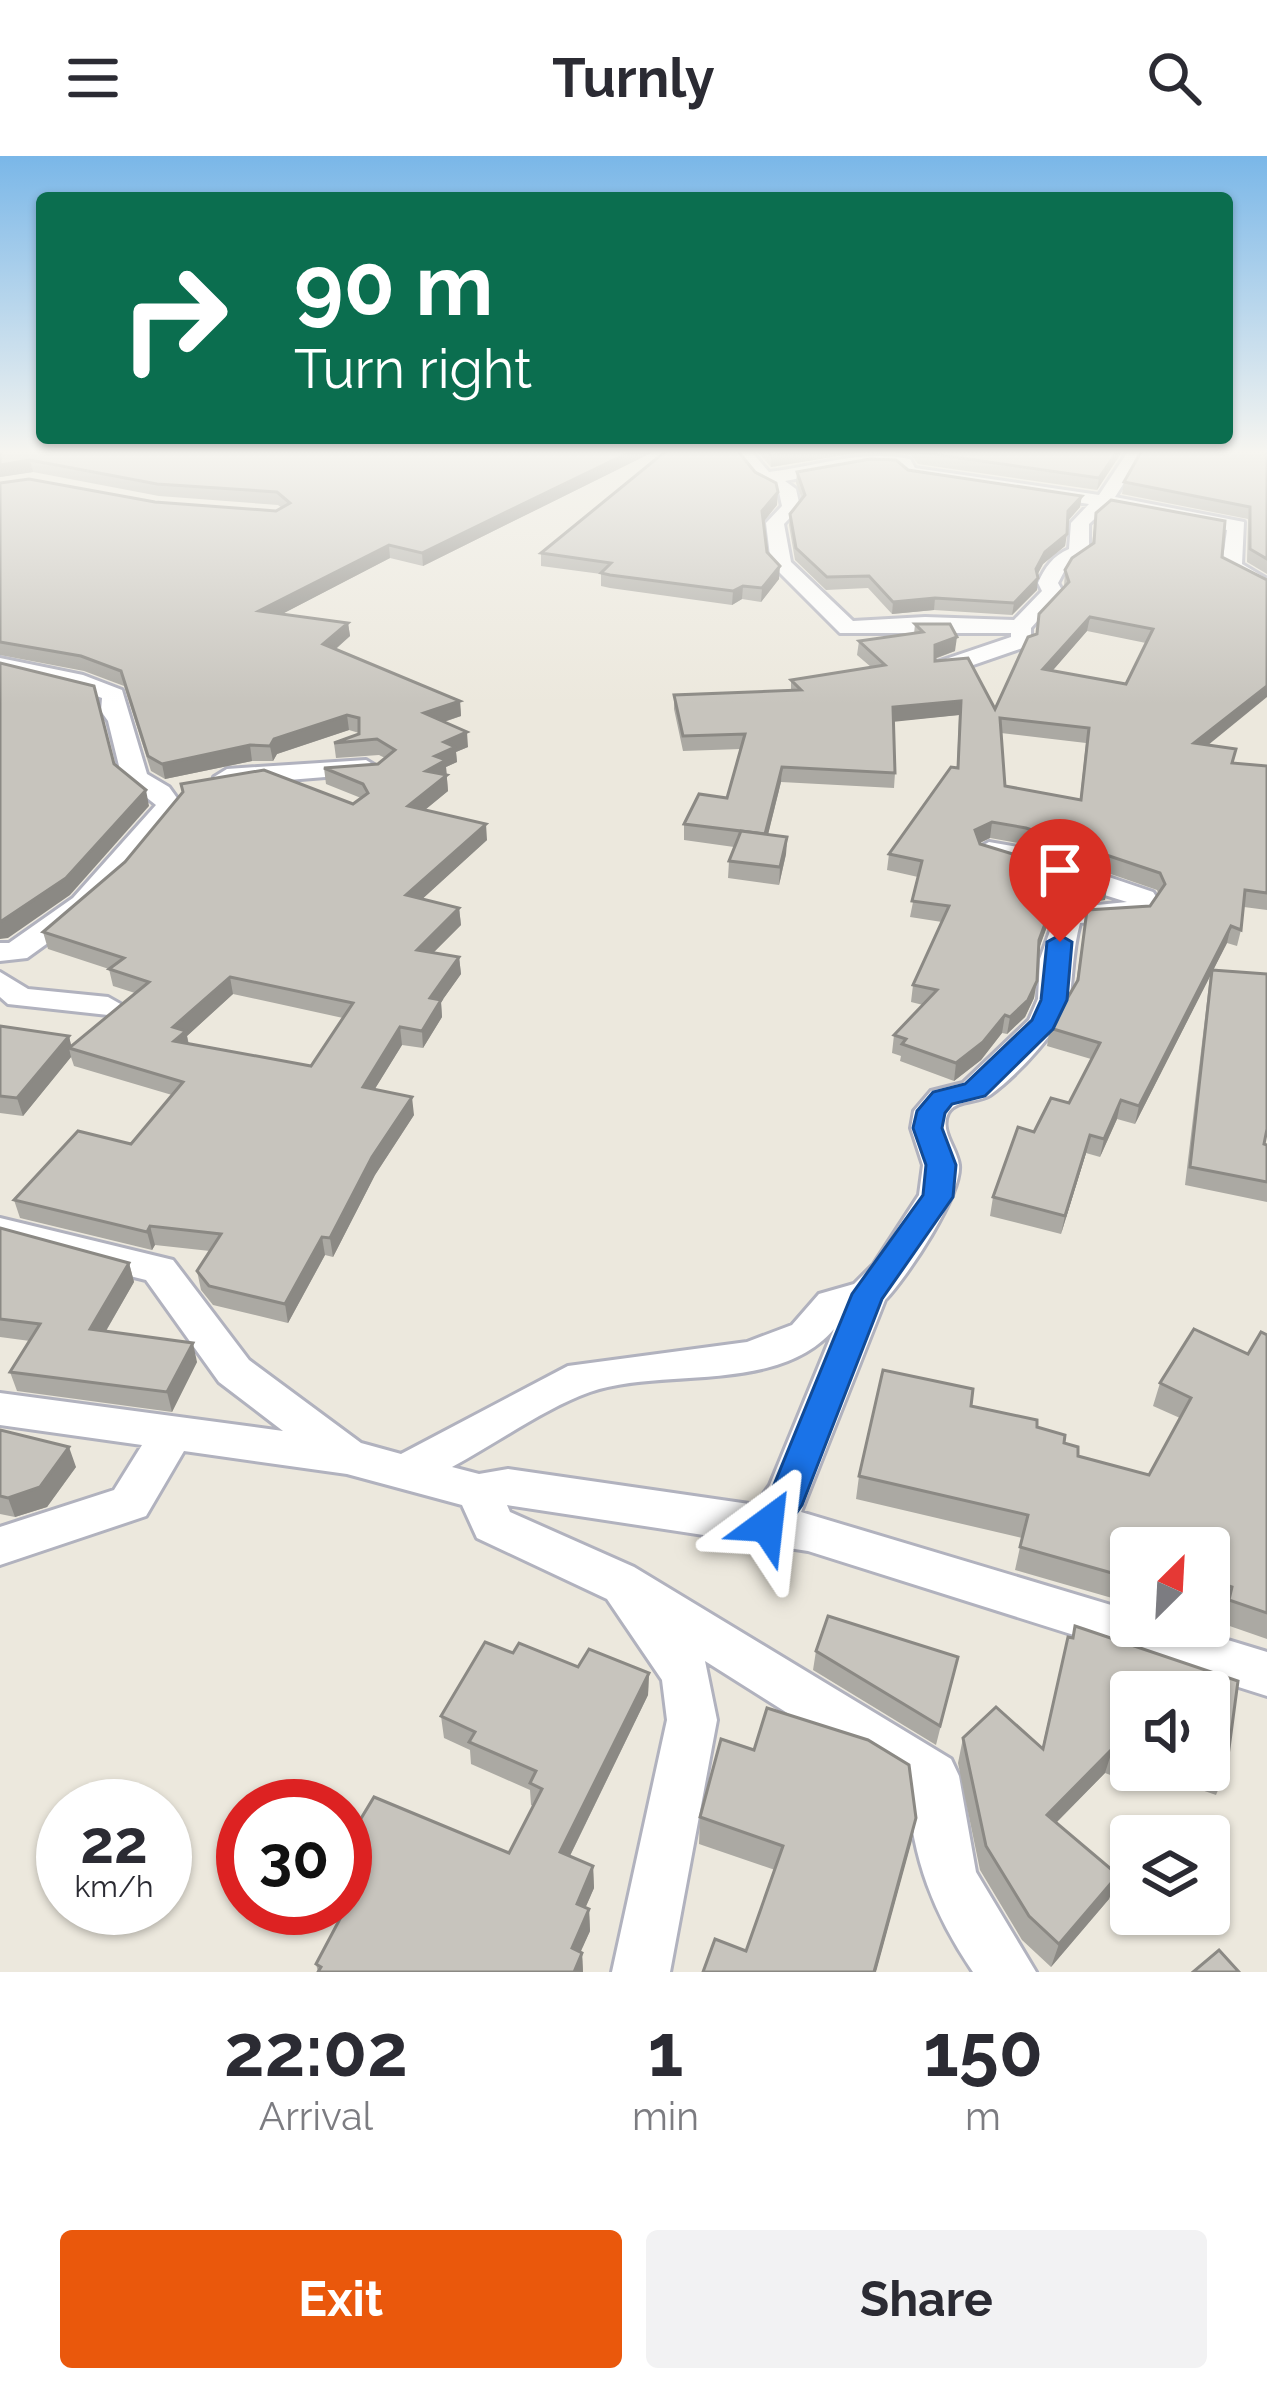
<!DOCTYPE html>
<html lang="en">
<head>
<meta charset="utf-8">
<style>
	body { margin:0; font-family:Raleway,sans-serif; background:#f2f2f3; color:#2b2b33; height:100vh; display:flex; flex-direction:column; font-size:45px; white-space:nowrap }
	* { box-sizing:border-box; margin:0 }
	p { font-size:39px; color:#7c7c81 }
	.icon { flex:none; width:66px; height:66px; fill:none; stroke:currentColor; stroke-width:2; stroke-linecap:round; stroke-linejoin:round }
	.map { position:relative; height:1816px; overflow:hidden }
	.panel { display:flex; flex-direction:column; background:#fff; flex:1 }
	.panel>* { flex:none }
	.banner { position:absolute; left:36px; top:36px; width:1197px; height:252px; border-radius:12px; box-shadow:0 3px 9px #0004; background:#0b6e4f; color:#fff; overflow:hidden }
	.needle { width:78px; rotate:24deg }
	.tools { position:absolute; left:1110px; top:1371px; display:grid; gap:24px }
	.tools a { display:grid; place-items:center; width:120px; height:120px; border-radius:12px; background:#fff; box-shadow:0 3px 9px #0004; font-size:60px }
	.speed { position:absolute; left:36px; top:1623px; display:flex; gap:24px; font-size:60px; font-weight:700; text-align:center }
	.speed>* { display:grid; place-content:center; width:156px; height:156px; border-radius:50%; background:#fff; box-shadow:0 3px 9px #0004; line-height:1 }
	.speed small { font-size:30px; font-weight:400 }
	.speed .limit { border:18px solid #d22; background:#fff; color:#111 }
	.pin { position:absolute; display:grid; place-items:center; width:102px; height:102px; color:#fff; margin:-123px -51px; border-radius:50% 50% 50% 0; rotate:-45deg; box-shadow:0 0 12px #0007 }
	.pin .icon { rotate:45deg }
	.me { position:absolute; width:132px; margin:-66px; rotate:30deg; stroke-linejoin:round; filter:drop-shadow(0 0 9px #0008) }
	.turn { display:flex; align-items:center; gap:42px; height:252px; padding:0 60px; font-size:54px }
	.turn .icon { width:156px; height:156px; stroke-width:2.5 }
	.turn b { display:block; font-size:84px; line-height:102px }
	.eta { display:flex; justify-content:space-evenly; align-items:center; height:204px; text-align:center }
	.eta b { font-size:72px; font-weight:700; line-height:84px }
	.action { display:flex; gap:24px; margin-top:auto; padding:24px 60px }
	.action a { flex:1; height:138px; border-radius:12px; background:#ea580c; color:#fff; font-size:48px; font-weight:700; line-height:138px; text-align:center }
	.action a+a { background:#f2f2f3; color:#2b2b33 }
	header { display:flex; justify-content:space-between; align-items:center; height:156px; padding:0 60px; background:#fff; font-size:54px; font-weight:700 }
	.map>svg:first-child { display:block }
</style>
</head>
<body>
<header><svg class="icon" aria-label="menu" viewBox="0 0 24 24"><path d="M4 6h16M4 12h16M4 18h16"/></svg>Turnly<svg class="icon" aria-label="search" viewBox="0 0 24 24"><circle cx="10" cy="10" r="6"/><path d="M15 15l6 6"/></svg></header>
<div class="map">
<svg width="1267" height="1816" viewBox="0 0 1267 1816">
	<rect width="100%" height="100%" fill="#ece8dd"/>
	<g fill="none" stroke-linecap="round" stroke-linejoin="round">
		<g stroke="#b1b2be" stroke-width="6">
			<g id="street">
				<path d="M733,294H750L769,316C818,310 861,293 910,303L915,312L1099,339L1129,294H1145L1115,341L1244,366L1242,408L1267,423V438L1222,410L1227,374L1107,351L1089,368V396L1066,412L1058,427L1063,436L1031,472V489L953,516H937V506L1011,481V477H840L771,408L766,367L782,350L779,336L758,325ZM869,309L897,311L908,321L1089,348L1071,367L1069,393C1053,400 1045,411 1038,427L1042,435L1014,464L925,461L853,465L791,406L784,368L800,351L796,333L785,325Z"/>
				<path d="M0,502L83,519L122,534L147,618L169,631L182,649L95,753L27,802L0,805V787H9L73,742L156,649L122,622L108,565L101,555L102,542L69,530L0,516Z"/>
				<path d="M366,604L379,612L375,617L227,629L214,621L227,613Z"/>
				<path d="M989,686L1023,692L1153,736L1157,742L1146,762L1080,767C1073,793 1073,814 1070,840C1065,870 1015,921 990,939C978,947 956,943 948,957C939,975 957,992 959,1009C962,1039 907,1121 885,1144L801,1356L1131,1455V1470H1182L1267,1496V1540L808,1395L507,1349L510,1356L634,1411L951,1603L959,1620L976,1716L1036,1816H973C934,1759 912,1702 908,1633L705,1505L717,1564L670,1816H612L667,1564L662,1524L607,1443L477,1382L462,1349L347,1318L184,1295L146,1360L0,1409V1371L114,1334L142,1289L0,1269V1237L283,1275L219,1226L146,1124L0,1088V1062L173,1104L249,1204L361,1287L401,1298L568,1210L747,1186L792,1169L819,1138L854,1128L874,1108L919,1039L923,1009L911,972L914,955L931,935L963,927L1029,864L1038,843L1040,803L1058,753L1127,746L979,700L975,694ZM834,1173L770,1329L756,1349L508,1313L479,1318L452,1311C495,1288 545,1252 590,1236C661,1211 778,1239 834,1173Z"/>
				<path d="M0,816L28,833L108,841L124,850L108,859L8,848L0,841Z"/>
			</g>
		</g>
		<use href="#street" fill="#fff" fill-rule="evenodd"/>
	</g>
	<g fill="#aba9a3" fill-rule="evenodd">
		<path d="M0,294H657L423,410L390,402L282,458L348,467L350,480L336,493L460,545L461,560L444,566L468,591L456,596L457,606L446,611L448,635L425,654L487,684L422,743L459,752L461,769L433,797L459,801L461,818L441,846L442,861L423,892L402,889L374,934L414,959L375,1019L333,1101L325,1099L288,1167L213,1149L201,1134L197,1115L210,1095L155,1089L152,1094L20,1062L14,1044L131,988L172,939L74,910L71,901L23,960L0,957V870L69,880L71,890L135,837L113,830L109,813L48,793L43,776L353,648L361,642L326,628L324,612L378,608L385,602L379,599L336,602L334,587L359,577L349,574L277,598L273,605H252L165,623L151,615L124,530L84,515L0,499V327L155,346L276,355L282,352L278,349L159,340L33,316L0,321ZM233,838L343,862L311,910L189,888L187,880Z"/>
		<path d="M756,294H1123L1097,334L918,308L911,299L892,296L856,297L771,311Z"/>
		<path d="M1267,294V418L1247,406L1248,363L1122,338L1124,326Z"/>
		<path d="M908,314L1080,351L1068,365L1065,390L1043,408L1037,419V434L1012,459L934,454L892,458L868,432L826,434L795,404L789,369L790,358L802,343L796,327L797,316Z"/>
		<path d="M777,349L763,365L767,396L779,423L761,446L742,443L732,449L610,432L601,430V418L541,410V397Z"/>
		<path d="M1096,357L1222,401L1207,589L1232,607L1267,610V754L1244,751L1241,774L1237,790L1227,787L1213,814L1264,988L1267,989V1046L1185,1029L1210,820L1135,968L1117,963L1100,1001L1086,997L1061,1078L990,1060L993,1041L1034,976L1069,947L1091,903L1047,890L1050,872L1076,827L1087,754L1150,750L1158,737L1157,734L1024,688L990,682L980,687L1105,744L1054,751L1038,795L1034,842L1025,861L1007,878L1002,877L981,904L954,925L900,905L901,900L892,897L894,879L923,849L911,846L913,829L942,766L910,761L918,721L887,714L889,698L957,612L959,559L894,565L895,617L894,632L781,626L768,678L787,681L786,698L779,729L728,722L729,705L734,691L684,684V668L727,642L741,593L683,595L674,553V539L791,534V524L871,511L857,499L859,485L914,478L915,468L955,495L935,503V505L995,553L1064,431L1065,414L1092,388ZM1087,475L1146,487L1126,528L1052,515ZM1001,577L1086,587L1080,644L1005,630Z"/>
		<path d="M0,1072L129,1107L134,1126L106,1175L197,1206L172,1256L17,1235L10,1216L30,1185L0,1181Z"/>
		<path d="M1267,1179V1483L1221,1467L1223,1454L1209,1449V1392H1131V1420L1120,1416L1112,1442L1015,1414L1022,1382L856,1343L859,1320L971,1250L1037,1271L1064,1287L1078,1300L1149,1319L1180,1262L1153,1250L1160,1227L1248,1198Z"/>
		<path d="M0,1274L76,1311L47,1351L15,1361L0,1358Z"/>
		<path d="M1075,1470L1238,1525L1226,1615L1216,1639L1144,1614H1209V1536H1131V1614H1136L1132,1627L1105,1617L1056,1667L1118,1719L1109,1743L1051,1811L1022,1784L980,1714L958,1607L963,1582L996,1551L1042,1592L1068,1481L1072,1482Z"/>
		<path d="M816,1495L958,1501L936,1589L813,1514Z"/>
		<path d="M513,1497L578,1511L649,1517L648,1539L570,1700L593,1710L594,1732L585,1752L589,1753L590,1775L580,1796L582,1797L583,1816H318L316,1808L342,1758L326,1752H345V1689L509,1697L533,1650L531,1649L530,1634L471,1608L470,1594L444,1582L441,1560Z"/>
		<path d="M700,1661L916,1662L911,1688L746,1795L775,1714L699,1688Z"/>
	</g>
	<g fill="#8b8984">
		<path d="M634,294H657L423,410L422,397Z"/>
		<path d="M803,294H856V297L771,311V300Z"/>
		<path d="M1118,294H1123L1097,334L1099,322Z"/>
		<path d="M30,304L33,316L0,321V309Z"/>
		<path d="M778,336L777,349L762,368V355Z"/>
		<path d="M1082,340L1080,351L1066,367L1068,355Z"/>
		<path d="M1067,378L1065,390L1043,408L1034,425L1036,413L1045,396Z"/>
		<path d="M389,389L390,402L261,469L259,455Z"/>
		<path d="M780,410L779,423L761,446L762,432Z"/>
		<path d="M1038,422L1037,434L1012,459L1014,447Z"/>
		<path d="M743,430L742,443L732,449L733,435Z"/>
		<path d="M935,442L934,454L892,458L893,446Z"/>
		<path d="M1090,461L1087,475L1041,528L1043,513Z"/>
		<path d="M348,467L350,480L325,502L323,488Z"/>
		<path d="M957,481L955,495L933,503L935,489Z"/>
		<path d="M1267,530V541L1191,603L1194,587Z"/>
		<path d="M460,545L461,560L425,572L424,557Z"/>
		<path d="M961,545L959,559L892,566L893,551Z"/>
		<path d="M347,559L349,574L277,598L273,605L270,590L274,583Z"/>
		<path d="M467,576L468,591L456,596L457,606L446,611L448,635L410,666L408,650L426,615L444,586Z"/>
		<path d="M250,589L252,605L165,623L162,608Z"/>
		<path d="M782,611L781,626L764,695L765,679Z"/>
		<path d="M146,634L149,650L70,739L8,782L0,783V766Z"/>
		<path d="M992,666L990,682L973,690L975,674Z"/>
		<path d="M486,668L487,684L408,756L406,739Z"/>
		<path d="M787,681L786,698L779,729L780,711Z"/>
		<path d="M1108,727L1105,744L1054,751L1036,801L1039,784L1057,735Z"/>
		<path d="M459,752L461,769L419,811L417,794Z"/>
		<path d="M1231,770L1227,787L1135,968L1139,950Z"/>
		<path d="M459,801L461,818L441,846L442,861L423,892L422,875L430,842Z"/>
		<path d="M230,821L233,838L187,880L189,892L174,885L173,871Z"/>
		<path d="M1037,825L1034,842L1025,861L1007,878L1010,861Z"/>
		<path d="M1005,859L1002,877L981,904L954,925L956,907Z"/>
		<path d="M400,871L402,889L365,949L363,931Z"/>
		<path d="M69,880L72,893L69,892L71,901L23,960L17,942Z"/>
		<path d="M412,941L414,959L375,1019L333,1101L330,1082L372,1001Z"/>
		<path d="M1121,944L1117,963L1100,1001L1104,983Z"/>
		<path d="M1090,979L1086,997L1061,1078L1065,1060Z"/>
		<path d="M150,1070L155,1089L152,1094L147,1076Z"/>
		<path d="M322,1081L325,1099L288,1167L285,1148Z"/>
		<path d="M129,1107L134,1126L96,1192L90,1173Z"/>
		<path d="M193,1187L197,1206L172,1256L167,1236Z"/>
		<path d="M69,1291L76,1311L47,1351L15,1361L8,1342Z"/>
		<path d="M649,1517L648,1539L561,1718L560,1696Z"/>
		<path d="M1113,1592L1105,1617L1040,1683L1047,1659Z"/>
		<path d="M916,1662L911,1688L876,1816H874Z"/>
		<path d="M593,1710L594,1732L578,1769L577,1748Z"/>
		<path d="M1118,1719L1109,1743L1051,1811L1059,1788Z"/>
		<path d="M589,1753L590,1775L573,1813L572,1792Z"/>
		<path d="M582,1797L583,1816H574Z"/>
	</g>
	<g fill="#c7c4bd" stroke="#8b8984" stroke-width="3" fill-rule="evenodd">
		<path d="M0,294H634L422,397L389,389L259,455L348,467L323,488L460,545L424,557L467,576L444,586L455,591L435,600L446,604L426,615L447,619L408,650L486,668L406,739L459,752L417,794L459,801L430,842L441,844L422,875L400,871L363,931L412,941L372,1001L330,1082L322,1081L285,1148L209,1130L197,1115L221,1078L150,1070L147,1076L14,1044L78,975L131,988L183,926L69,892L149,826L109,813L124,802L43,776L125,706L183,636L181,628L264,614L353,648L368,637L363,628L324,612L378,608L395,594L377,583L334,587L359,578V562L347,559L274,583L270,590L250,589L162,608L148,600L121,515L81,500L0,486V327L29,323L155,346L276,355L290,347L277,336L157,328L30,304L0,309ZM230,821L353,847L311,910L174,885L186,875L173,871Z"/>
		<path d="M667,294H737L755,316L776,327L778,336L762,355L767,396L780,410L762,432L743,430L733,435L610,419L601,417L611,407L541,397Z"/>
		<path d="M767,294H803L771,300Z"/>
		<path d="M917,294H1118L1099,322L919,296Z"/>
		<path d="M1142,294H1267V403L1250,393V351L1124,326Z"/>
		<path d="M870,303L896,304L908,314L1082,340L1068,355L1067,378L1045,396L1036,413L1038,422L1014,447L935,442L893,446L869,420L827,421L796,392L790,358L805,339L797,316Z"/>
		<path d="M1111,344L1225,365L1222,401L1267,424V530L1194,587L1236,593L1232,607L1267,610V737L1245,734L1241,774L1231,770L1139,950L1121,944L1104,983L1090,979L1065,1060L993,1041L1018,971L1034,976L1051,942L1069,947L1100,887L1050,872L1078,824L1087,754L1150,750L1165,728L1160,717L1026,672L992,666L975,674L980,688L1108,727L1057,735L1039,784L1037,825L1028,844L1010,861L1005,859L983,886L956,907L902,888L906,883L894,879L937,834L913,829L949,750L912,745L922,705L889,698L951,611L958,612L961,545L893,551L895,617L782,611L765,678L684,668L699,638L727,642L745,578L683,580L674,539L801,534L791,524L885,509L859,485L923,476L915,468H950L957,481L935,489V505L968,502L995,553L1028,481L1037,478L1039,458L1069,426L1065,414L1072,402L1094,387L1096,357ZM1090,461L1153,473L1126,528L1043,513ZM1000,562L1089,572L1081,644L1005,630Z"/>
		<path d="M0,507L94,530L114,608L146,634L66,722L0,766Z"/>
		<path d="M741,675L787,681L780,711L729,705Z"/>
		<path d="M1212,814L1267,818V973L1264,988L1267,989V1026L1190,1011Z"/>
		<path d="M0,870L69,880L17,942L0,940Z"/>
		<path d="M0,1072L129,1107L90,1173L193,1187L167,1236L10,1216L40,1168L0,1163Z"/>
		<path d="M1194,1173L1248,1198L1261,1176L1267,1179V1457L1229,1444L1232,1431L1209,1423V1392H1131V1395L1123,1392L1119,1419L1020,1391L1028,1359L859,1320L883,1214L973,1233L971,1250L1037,1264V1271L1065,1279L1064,1287L1078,1291V1300L1149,1319L1191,1242L1160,1227Z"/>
		<path d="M0,1274L69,1291L40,1331L8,1342L0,1340Z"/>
		<path d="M828,1460L958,1501L940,1570L816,1495Z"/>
		<path d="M1075,1470L1238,1525L1226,1615L1209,1609V1536H1131V1599L1113,1592L1047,1659L1118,1719L1059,1788L1029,1760L986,1690L963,1582L996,1551L1043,1593L1068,1481L1073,1482Z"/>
		<path d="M485,1486L513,1497L519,1487L578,1511L589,1493L649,1517L560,1696L593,1710L577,1748L589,1753L572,1792L582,1797L574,1816H318L321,1811L316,1808L351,1742L345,1740V1689L374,1641L509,1697L542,1633L530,1627L536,1615L469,1586L475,1576L441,1560Z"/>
		<path d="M767,1552L868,1584L909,1609L916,1662L874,1816H703L715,1783L746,1795L783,1690L700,1661L721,1583L754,1594Z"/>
		<path d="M1219,1794L1239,1816H1193Z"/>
	</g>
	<linearGradient id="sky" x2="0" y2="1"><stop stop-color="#7ab7e8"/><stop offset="0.54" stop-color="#f6f5f0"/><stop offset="1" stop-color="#f6f5f0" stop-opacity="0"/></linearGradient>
	<rect width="1267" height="548" fill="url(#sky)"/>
	<path fill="#1a73e8" stroke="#114b97" stroke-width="3" d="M1060,779L1072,786L1067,844L1053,873L985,940L952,948L945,957L942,972L956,1009L953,1041L882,1143L802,1349L780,1380L767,1384L754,1380L748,1369L773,1331L852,1138L923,1039L926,1009L913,972L917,955L933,936L965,928L1032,864L1041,844L1047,786Z"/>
</svg>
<div class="tools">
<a><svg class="needle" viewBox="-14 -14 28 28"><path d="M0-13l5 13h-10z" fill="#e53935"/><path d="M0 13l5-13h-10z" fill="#7c7c81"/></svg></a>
<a><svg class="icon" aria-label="sound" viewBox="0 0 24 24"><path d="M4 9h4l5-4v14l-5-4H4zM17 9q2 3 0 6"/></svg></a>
<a><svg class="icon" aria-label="layers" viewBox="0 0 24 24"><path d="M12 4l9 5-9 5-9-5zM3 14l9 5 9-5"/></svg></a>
</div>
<div class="speed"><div>22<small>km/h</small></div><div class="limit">30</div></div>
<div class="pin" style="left:1060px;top:786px;background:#d93025"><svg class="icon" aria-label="arrive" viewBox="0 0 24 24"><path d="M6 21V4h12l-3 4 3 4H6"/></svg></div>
<svg class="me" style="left:767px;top:1369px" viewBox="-20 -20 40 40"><path d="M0-17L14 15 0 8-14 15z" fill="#1a73e8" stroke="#fff" stroke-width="4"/></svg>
<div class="banner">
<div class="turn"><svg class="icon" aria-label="right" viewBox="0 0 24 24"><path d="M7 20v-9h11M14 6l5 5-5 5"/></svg><div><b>90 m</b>Turn right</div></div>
</div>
</div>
<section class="panel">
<div class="eta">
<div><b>22:02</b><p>Arrival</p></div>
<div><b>1</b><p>min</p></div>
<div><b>150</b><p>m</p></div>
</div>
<div class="action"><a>Exit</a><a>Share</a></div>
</section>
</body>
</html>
